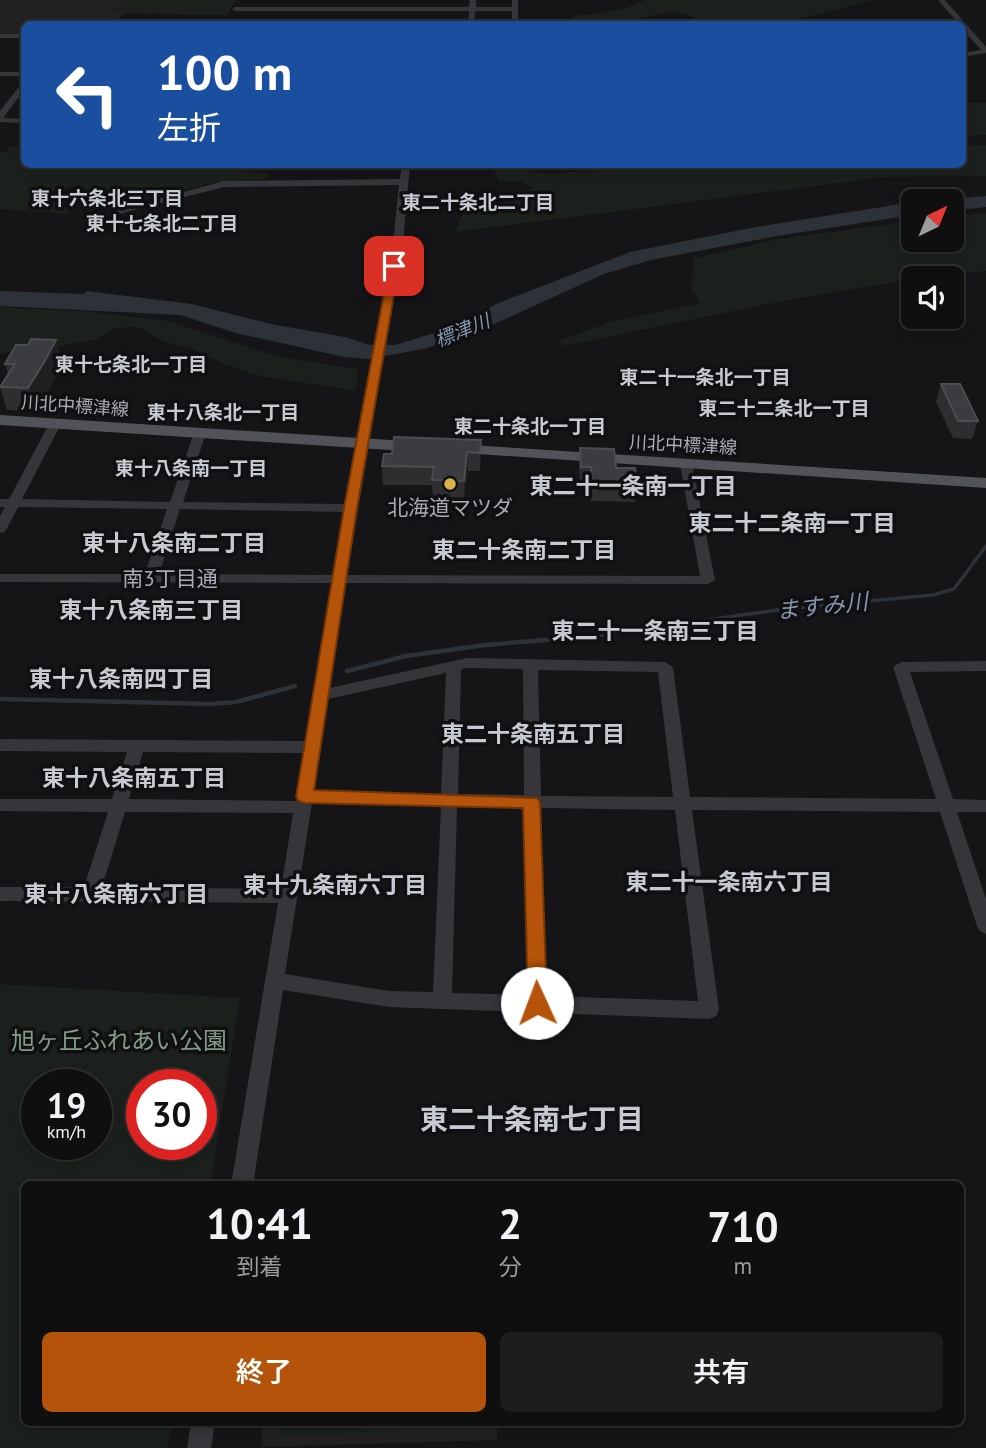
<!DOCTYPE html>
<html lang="ja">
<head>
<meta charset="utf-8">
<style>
	body { margin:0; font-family:"PT Sans","Noto Sans JP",sans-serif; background:#1e1d1e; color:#f1f3f6; height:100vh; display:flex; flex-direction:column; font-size:26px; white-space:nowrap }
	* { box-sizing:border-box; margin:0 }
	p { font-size:23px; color:#9c9c9f }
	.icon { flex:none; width:38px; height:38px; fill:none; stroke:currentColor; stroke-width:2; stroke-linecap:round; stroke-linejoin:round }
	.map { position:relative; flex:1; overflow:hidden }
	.panel { position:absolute; left:21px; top:1181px; width:943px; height:245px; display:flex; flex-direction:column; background:#100f10; border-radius:10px; box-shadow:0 4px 10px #0003,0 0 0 2px #302f30 }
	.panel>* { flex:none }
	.hud { position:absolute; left:21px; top:21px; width:945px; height:147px; border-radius:10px; box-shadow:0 4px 10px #0003,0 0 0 2px #302f30; background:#1a4fa0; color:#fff; overflow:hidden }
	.needle { width:46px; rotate:43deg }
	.buttons { position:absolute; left:901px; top:189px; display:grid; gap:14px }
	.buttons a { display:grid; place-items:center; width:63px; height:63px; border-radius:10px; background:#100f10; box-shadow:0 4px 10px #0003,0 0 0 2px #302f30; font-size:35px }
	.speed { position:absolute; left:21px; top:1069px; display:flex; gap:14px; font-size:35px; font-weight:700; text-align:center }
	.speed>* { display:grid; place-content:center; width:91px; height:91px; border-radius:50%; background:#100f10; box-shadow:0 4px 10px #0003,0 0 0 2px #302f30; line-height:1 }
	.speed small { font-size:18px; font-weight:400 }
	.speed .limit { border:10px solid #d22; background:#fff; color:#111 }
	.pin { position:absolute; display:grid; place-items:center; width:60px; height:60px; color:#fff; margin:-30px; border-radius:14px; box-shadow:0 4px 10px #0006 }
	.me { position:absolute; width:77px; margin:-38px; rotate:358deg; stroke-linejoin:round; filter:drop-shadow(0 0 5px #0008) }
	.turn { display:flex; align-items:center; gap:24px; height:147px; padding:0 21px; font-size:32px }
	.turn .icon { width:91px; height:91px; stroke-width:2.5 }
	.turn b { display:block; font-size:49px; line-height:60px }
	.eta { display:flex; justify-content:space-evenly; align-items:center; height:119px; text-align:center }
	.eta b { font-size:42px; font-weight:600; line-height:49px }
	.action { display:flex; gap:14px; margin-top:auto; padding:14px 21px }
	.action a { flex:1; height:80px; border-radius:10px; background:#b45309; color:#fff; font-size:28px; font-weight:600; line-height:80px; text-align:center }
	.action a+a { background:#1e1d1e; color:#f1f3f6 }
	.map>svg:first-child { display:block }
</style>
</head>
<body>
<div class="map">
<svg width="986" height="1448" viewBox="0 0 986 1448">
	<rect width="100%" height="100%" fill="#151416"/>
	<g fill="#212123">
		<path d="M0,0H236L227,15L124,13L115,24H24V34H0Z"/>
		<path d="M263,1423H497V1440L261,1447Z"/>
	</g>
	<g fill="#1b201c" fill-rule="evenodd">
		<path d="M122,0H235L225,14L111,12Z"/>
		<path d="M646,0H873L781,24H704C672,0 653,19 617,24C601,26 584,25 568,24V19L578,15L598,14L625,8Z"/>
		<path d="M962,103H986V135L963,136Z"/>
		<path d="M986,145V176L884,177L455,232L464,210L498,209L504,201L534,188L522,182L499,181L491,165H529V170L548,174L611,169L612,164H962L963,146Z"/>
		<path d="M11,146H24V164H233L229,168L269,174L265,179L215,182L109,209L95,195L77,185L52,192L72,214L0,209V152L4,153Z"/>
		<path d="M986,213V271C844,285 705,317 564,346L559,341L610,322L701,303L691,289L694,258L778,239L913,221L914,240H952V216Z"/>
		<path d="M0,307L93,312L169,321L279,357L358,369L356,391L260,376L224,364L194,349L165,342L137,327L114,328L97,339L61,346L49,345L0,354Z"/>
		<path d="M0,984L240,998L210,1185H24V1423H172L167,1448H0ZM37,1085H96V1144H37ZM142,1085H201V1144H142Z"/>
		<path d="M280,1423H415V1430L278,1435Z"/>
	</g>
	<g fill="#2c3238">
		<path d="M986,196V207L952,211V201H923Z"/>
		<path d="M913,202V215L777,236L651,260L604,274L468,336L423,349L369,359L344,357L236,333L180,315L0,306V291L83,294L87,291L192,304L271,324L345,337L369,345H395L451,328L496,304L630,252L756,227Z"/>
	</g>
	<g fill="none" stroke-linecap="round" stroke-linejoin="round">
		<path stroke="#2c3238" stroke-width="3.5" d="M582,638L784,609L933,595L954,589L986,546"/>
		<g stroke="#2c3238" stroke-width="4.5">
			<path d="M347,671L406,656L485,645L594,636"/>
			<path d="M0,699L210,704L236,702L295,686"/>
		</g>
		<g fill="#36363a" fill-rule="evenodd">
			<path d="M470,0H476V7H512V0H518V24H512V11H475L474,24H468L469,11H235L232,9L235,7H469Z"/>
			<path d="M938,0H945L986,47V53L962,57V53L981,50L962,29V24H959Z"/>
			<rect x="0" y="34" width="24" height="4"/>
			<rect x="0" y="72" width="24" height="4"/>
			<path d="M21,84H24V90L3,118L24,119V123L0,122V111Z"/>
			<path d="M402,164H410L403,243L347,575L700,576L680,464L686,460L692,464L715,580L708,584L346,583L330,688L467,658L665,662L673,667L690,797L936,799L893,667L901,662L986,661V671L910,672L953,799L986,800V812H957L986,899V934L980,931L977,926L940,812L692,810L719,1010L716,1016L709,1019L389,1007L283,990L253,1185H231L278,903L0,901V887H84L108,812L0,811V799H112L127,752L0,751V739L305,741L332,583L0,582V574H145L167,509L18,507L5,532L0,533V516L5,507H0V499H9L49,424L55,420L61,424L22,499L170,502L194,433L200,429L206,433L183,502L345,504L393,243L399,185L224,187L115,215L110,212L224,181L400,179ZM180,509L344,512L333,575L159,574ZM467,668L523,669L524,795L458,794L461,669ZM538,670L658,672L673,797L541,796ZM446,673L441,794L314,791L328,699ZM143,752L304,753L296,801L129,799ZM312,803L441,806L433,992L389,991L285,974ZM457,807L525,808L527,995L452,993ZM541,808L675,810L698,1001L546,996ZM125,812L293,813L281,889L102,887Z"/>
			<path d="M191,1423H215L211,1448H187Z"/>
		</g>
		<g fill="#525359" fill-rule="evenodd">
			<path d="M0,415L422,442L430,447L422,452L0,425Z"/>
			<path d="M454,444L986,478V488L448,452L446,449L448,446Z"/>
		</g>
	</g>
	<g fill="#2e2e31">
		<path d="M63,362L50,387L36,411L7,410L0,387L8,374L5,364Z"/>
		<path d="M941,384L978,421L972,439L953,438L936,402Z"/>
		<path d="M481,440V458L480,471H468L464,499L433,498L432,485H383L382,466Z"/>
		<path d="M580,448L616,468L637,484L635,502L591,501L590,485H580L579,466Z"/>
	</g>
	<g fill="#1f1e20">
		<path d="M56,340L63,362L50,387L36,411L28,388Z"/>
		<path d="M481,440V458L480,471V453Z"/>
		<path d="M467,452L468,471L464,499V481Z"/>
	</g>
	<g fill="#3b3c3f" stroke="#4c4d51" stroke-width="2">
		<path d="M31,339L56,340L43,364L28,388L0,387L15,364H5L16,345H28Z"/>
		<path d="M941,384H960L978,421H958Z"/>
		<path d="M394,437L481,440L480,453L467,452L464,481L432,480L434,467L382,466L384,454H392Z"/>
		<path d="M580,448L614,449L616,468H635L637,484L592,483L591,467H581Z"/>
	</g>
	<path fill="#b45309" stroke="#753606" stroke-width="2" d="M394,263L399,266L357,508L314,790L537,798L540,802L547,1003L544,1009L537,1011L531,1009L528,1003L523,808L305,803L299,801L296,797L344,508L389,266Z"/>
	<circle fill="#dab249" stroke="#100f11" stroke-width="2.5" cx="450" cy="484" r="7"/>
	<g text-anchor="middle" stroke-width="7" stroke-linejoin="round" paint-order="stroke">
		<g font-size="18" fill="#a8abb4" stroke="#100f11">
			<text transform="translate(75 406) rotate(4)" y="6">川北中標津線</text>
			<text transform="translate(683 445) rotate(3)" y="6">川北中標津線</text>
		</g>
		<g font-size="19" font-weight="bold" fill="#c8cad1" stroke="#100f11">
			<text x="107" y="205">東十六条北三丁目</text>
			<text x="478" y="209">東二十条北二丁目</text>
			<text x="162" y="230">東十七条北二丁目</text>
			<text x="131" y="371">東十七条北一丁目</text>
			<text x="705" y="384">東二十一条北一丁目</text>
			<text x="784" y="415">東二十二条北一丁目</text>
			<text x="223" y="419">東十八条北一丁目</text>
			<text x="530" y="433">東二十条北一丁目</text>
			<text x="191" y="475">東十八条南一丁目</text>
		</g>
		<g font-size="19" font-style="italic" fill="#8396ab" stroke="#100f11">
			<text transform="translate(462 330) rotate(-22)" y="7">標津川</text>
		</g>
		<g font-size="21" fill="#a8abb4" stroke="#100f11">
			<text x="450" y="515">北海道マツダ</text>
		</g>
		<g font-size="21" fill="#a8abb4" stroke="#100f11">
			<text x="170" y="586">南3丁目通</text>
		</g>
		<g font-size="23" font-weight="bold" fill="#c8cad1" stroke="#100f11">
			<text x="633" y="494">東二十一条南一丁目</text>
			<text x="792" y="531">東二十二条南一丁目</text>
			<text x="174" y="551">東十八条南二丁目</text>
			<text x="524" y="558">東二十条南二丁目</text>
			<text x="151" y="618">東十八条南三丁目</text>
			<text x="655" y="639">東二十一条南三丁目</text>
			<text x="121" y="687">東十八条南四丁目</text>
			<text x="533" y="742">東二十条南五丁目</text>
			<text x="134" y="786">東十八条南五丁目</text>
			<text x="729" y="890">東二十一条南六丁目</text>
			<text x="335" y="893">東十九条南六丁目</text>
			<text x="116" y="902">東十八条南六丁目</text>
		</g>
		<g font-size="23" font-style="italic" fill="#8396ab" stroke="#100f11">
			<text transform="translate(822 606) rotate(-6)" y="8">ますみ川</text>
		</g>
		<g font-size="24" fill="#819d85" stroke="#100f11">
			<text x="119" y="1049">旭ヶ丘ふれあい公園</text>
		</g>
		<g font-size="28" font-weight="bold" fill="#c8cad1" stroke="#100f11">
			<text x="532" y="1129">東二十条南七丁目</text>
		</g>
	</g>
</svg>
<div class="buttons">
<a><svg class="needle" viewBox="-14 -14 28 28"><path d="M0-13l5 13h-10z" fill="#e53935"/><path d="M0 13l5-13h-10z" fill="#9c9c9f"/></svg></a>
<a><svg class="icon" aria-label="sound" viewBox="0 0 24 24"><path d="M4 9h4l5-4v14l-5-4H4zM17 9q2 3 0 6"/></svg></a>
</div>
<div class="speed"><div>19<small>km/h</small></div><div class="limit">30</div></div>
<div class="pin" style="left:394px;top:266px;background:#d93025"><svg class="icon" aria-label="arrive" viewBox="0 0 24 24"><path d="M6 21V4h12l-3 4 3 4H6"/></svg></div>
<svg class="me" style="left:537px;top:1003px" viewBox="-20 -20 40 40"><circle r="19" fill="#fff"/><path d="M0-13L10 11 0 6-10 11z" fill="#b45309"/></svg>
<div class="hud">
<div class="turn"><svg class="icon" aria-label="left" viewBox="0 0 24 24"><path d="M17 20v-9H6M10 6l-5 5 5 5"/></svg><div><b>100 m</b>左折</div></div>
</div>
<section class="panel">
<div class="eta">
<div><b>10:41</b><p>到着</p></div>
<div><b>2</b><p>分</p></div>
<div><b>710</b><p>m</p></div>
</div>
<div class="action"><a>終了</a><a>共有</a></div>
</section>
</div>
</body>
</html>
